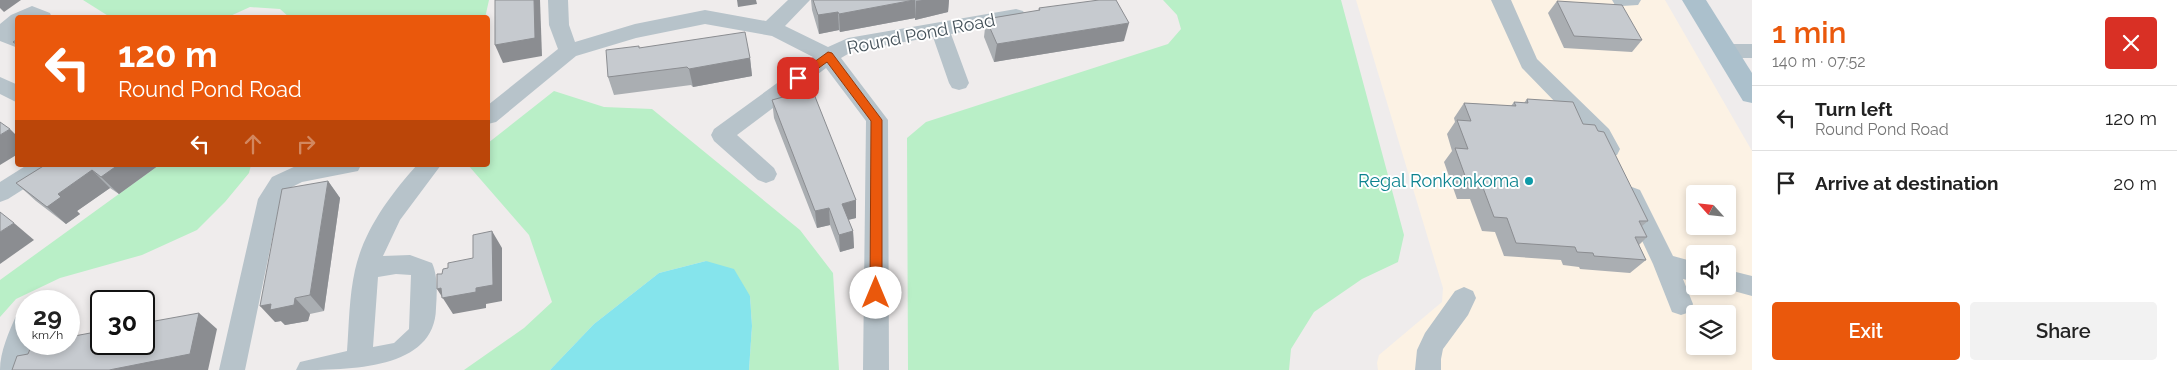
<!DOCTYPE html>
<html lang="en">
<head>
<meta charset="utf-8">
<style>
	body { margin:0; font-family:Raleway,sans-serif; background:#f2f2f2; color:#222; height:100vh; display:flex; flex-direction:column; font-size:19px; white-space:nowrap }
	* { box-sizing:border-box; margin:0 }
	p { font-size:16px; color:#767676 }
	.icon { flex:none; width:28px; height:28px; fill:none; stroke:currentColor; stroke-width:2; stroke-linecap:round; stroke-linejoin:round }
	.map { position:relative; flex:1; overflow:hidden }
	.side { display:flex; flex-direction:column; background:#fff; width:425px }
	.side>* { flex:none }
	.banner { position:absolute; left:15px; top:15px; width:475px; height:152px; border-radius:5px; box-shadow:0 2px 8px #0003; background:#ea580c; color:#fff; overflow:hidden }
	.needle { width:32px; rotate:297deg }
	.buttons { position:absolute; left:1686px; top:185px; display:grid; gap:10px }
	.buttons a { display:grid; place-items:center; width:50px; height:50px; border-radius:5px; background:#fff; box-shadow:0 2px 8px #0003; font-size:25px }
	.speed { position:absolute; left:15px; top:290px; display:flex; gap:10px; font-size:25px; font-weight:700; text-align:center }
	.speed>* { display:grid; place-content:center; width:65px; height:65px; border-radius:50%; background:#fff; box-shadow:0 2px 8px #0003; line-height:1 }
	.speed small { font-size:12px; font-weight:400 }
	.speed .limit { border:2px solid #111; border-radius:8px; background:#fff; color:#111 }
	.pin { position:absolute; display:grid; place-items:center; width:42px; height:42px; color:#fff; margin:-21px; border-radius:10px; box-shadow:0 2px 8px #0006 }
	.me { position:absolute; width:55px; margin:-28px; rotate:0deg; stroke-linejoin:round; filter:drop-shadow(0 0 4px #0008) }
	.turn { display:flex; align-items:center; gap:18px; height:105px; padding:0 20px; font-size:22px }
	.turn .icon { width:65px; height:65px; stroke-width:2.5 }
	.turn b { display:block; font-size:35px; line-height:42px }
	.lanes { display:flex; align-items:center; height:48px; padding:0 20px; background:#0003; justify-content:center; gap:25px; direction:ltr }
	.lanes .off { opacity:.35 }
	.round { display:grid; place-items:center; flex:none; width:52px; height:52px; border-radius:5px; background:#f2f2f2 }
	.headline { display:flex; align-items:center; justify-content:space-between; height:85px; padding:0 20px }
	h1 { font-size:30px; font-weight:600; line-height:38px; color:#ea580c }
	.action { display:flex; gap:10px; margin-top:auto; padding:10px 20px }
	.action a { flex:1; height:58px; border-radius:5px; background:#ea580c; color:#fff; font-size:20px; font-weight:600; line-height:58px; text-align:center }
	.action a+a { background:#f2f2f2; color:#222 }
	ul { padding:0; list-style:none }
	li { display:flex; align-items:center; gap:15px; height:65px; padding:0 20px; border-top:1px solid #e0e0e0 }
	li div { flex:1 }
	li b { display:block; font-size:19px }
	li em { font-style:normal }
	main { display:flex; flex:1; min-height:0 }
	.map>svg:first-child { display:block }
</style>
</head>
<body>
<main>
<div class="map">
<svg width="1752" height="370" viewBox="0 0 1752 370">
	<rect width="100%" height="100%" fill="#efecec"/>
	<path fill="#fcf2e4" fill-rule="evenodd" d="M1356,0H1665L1752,151V370H1378L1377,363L1379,355L1442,302L1443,288ZM1695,194H1728V226H1695ZM1695,254H1728V286H1695ZM1695,314H1728V346H1695Z"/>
	<g fill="#b9efc7">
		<path d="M83,0H489L485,18H290L280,9L250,7L228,17H110Z"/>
		<path d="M1163,0H1341L1404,235L1398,262L1362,279L1314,312L1291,349L1289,370H908L907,138L926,122L1168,44L1181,29L1177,15Z"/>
		<path d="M554,91L604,107L652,109L800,230L833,273L839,370H749L752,326L750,296L706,261L659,273L594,324L550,370H464L524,328L552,302L529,235L468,165H488V143Z"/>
		<path d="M159,165H251L249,173L225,202L197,230L142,255L60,278L16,299L0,317V280Z"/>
	</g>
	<path fill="#85e4ec" d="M706,261L734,269L750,296L752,326L749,370H550L594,324L659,273Z"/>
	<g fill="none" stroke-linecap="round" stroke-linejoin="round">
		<g fill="#b7c3ca" fill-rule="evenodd">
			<path d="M548,0H568L569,25L575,42L635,24L705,10L766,21L788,0H810L785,26L828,47L848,38L1016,9L1023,11L1026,16L1023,21L951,34L969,83L966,88L959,90L952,88L949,83L933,37L853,51L841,58L888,120L889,370H863L866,121L826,68L737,135L774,168L777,174L774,180L766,183L758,180L714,141L711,135L714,129L813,57L772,36L705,24L636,38L576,56L496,122L488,124V105L558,49L549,25Z"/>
			<path d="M1491,0H1511L1537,59L1609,129L1620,149L1617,155L1609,157L1601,155L1593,141L1522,68Z"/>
			<path d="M1612,0H1641L1638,5L1622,6L1615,5Z"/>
			<path d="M32,6L50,13L52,18H18V31L16,32L18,33V48L0,41V24L11,15Z"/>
			<path d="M1726,44H1752V58H1726L1719,56L1716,51L1719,46Z"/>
			<path d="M0,77L18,85V103L0,94Z"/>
			<path d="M27,165H55L52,171L8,199L0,202V182Z"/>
			<path d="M298,165H361L358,171L302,182L288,189L280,201L245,370H219L258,199L272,177Z"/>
			<path d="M417,165H441L400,220L383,256L410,255L432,263C438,276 437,293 436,308C435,370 350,370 296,370L300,362L347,351C349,324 349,297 355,270C364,230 390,195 417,165ZM396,274L411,275L409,329L394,343L373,347L378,277Z"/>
			<path d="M1632,187L1640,190L1673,256L1695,262V282L1683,279L1693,304L1690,312L1681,315L1672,312L1653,264L1621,196L1624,190Z"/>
			<path d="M1728,270L1752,276V296L1719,287L1728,286Z"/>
			<path d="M1464,287L1473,291L1476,298L1468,315L1443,349L1441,359V370H1415L1417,350L1425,333L1455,291Z"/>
			<path d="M26,311V344H31L23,370H0C0,352 9,331 17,314Z"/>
		</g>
		<path fill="#abc0cc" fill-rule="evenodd" d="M1682,0H1706L1752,73V103L1743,101Z"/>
	</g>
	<g fill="#aaaeb2">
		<path d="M811,0H949L948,12L915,20V18L840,32L839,30L819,34L812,10Z"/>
		<path d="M1557,1L1642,40L1632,52L1564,48L1548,13Z"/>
		<path d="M1039,8L1124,41L994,62L984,37L986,19L1038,11Z"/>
		<path d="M639,48L750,58L752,76L693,87L691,85L614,95L608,77Z"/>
		<path d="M1527,99L1583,124L1648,221L1642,226L1647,237L1639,245L1646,260L1630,273L1580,269L1579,267L1563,265L1561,260L1504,256L1495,232L1482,231L1470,199H1457L1444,162L1452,151L1447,134L1455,122L1454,118L1464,103L1511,106L1514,102L1524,103Z"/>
		<path d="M772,100L856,218L848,220L853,231L854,248L840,252L830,225L817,228L774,118Z"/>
		<path d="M45,165H159L119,194L110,188L77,211L80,214L66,224L36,201L16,183Z"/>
		<path d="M328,181L340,198L324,311L310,314L308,321L285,325L281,321L275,322Z"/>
	</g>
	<g fill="#8b8d91">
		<path d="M0,0H21L4,12L0,8Z"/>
		<path d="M534,0H540L542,56L503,63L495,45Z"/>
		<path d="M737,0H756L757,4L738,7Z"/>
		<path d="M915,0V18L840,32L839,14Z"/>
		<path d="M922,0H949L948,12L915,20L916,1Z"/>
		<path d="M838,12L839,30L819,34L818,15Z"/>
		<path d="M1129,23L1124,41L994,62L997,44Z"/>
		<path d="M750,58L752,76L693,87L689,69Z"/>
		<path d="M10,129L18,137V154L0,165V135Z"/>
		<path d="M118,165H159L119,194L101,177Z"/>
		<path d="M92,170L110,188L77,211L80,214L66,224L47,207L58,194Z"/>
		<path d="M328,181L340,198L324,311L310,295Z"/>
		<path d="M856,200V218L843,221L842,204Z"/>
		<path d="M829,208L830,225L817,228L815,211Z"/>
		<path d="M14,223L34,240L0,264V232Z"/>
		<path d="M492,231L502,248V301L486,304V308L453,314L437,289L441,288H476Z"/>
		<path d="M853,231L854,248L840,252L839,235Z"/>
		<path d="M295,298L310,314L308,321L285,325L281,321L275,322L260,306Z"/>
		<path d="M199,313L217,329L208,370H109Z"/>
	</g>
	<g fill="#c6cacf" stroke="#8b8d91">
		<path d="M495,0H534L535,38L495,45Z"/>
		<path d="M813,0H914L839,14L838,12L818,15Z"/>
		<path d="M1099,0H1116L1129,23L997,44L986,19L1040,10L1039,8Z"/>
		<path d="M1557,1L1622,5L1642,40L1574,36Z"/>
		<path d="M745,32L750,58L689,69L687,67L608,77L606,50L639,46V48Z"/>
		<path d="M18,39V45L13,42Z"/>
		<path d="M812,89L856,200L842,204L853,231L839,235L829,208L815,211L772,100Z"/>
		<path d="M1527,99L1573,102L1583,124L1595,125L1598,131L1604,132L1648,221H1639L1647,237H1635L1646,260L1594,256L1593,253L1577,252L1575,247L1516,243L1507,218L1494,217L1482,185L1468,184L1455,148L1468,149L1457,120L1471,121L1464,103L1516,106L1514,102L1528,103Z"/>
		<path d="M0,122L10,129L0,135Z"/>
		<path d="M45,165H118L101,177L92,170L58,194L61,197L47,207L16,183Z"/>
		<path d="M328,181L310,295L295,298L294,305L270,310L271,304L260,306L282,189Z"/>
		<path d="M0,212L14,223L0,232Z"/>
		<path d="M492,231L493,285L476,288V292L442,298L441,288L437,289V274H442L443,269L448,268V263L473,258V235Z"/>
		<path d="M199,313L190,354L109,370H12L17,356L28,354L32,344H69V337L101,331V344H144V323Z"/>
	</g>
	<path fill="#ea580c" stroke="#983908" d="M828,52L832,53L882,120V293L881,297L876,298L872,297L870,293L871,121L827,62L801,81L798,82L792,78Z"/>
	<circle fill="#0f9aa8" stroke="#fff" stroke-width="2" cx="1529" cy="181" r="5"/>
	<g text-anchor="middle" stroke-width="4" stroke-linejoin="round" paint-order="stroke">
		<g font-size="18" fill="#45525a" stroke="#fff">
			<text transform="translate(921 34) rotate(-11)" y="6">Round Pond Road</text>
		</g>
		<g font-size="18" fill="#0d838f" stroke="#fff" text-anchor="end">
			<text x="1519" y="187">Regal Ronkonkoma</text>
		</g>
	</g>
</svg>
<div class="buttons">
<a><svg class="needle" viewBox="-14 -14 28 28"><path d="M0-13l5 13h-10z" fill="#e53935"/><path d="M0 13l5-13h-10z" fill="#767676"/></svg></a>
<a><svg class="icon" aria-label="sound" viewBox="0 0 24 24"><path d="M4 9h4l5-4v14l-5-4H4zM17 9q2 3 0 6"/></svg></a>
<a><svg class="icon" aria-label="layers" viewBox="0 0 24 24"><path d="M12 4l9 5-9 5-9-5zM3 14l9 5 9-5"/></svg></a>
</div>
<div class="speed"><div>29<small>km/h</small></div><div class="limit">30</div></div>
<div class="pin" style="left:798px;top:78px;background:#d93025"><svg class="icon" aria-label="arrive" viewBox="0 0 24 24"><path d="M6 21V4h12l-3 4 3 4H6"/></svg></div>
<svg class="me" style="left:876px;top:293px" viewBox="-20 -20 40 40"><circle r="19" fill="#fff"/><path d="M0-13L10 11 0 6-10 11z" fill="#ea580c"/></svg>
<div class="banner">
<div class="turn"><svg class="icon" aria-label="left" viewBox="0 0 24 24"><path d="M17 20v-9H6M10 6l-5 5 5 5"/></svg><div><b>120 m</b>Round Pond Road</div></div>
<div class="lanes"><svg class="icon" aria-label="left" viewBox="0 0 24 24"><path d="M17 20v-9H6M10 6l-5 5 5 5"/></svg><svg class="icon off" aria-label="ahead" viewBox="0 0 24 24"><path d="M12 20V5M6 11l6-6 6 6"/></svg><svg class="icon off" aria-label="right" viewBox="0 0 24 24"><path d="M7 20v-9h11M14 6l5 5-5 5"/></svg></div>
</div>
</div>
<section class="side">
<div class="headline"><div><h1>1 min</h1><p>140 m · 07:52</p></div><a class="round" style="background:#d93025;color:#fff"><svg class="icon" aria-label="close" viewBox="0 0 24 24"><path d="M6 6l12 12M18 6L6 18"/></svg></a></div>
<ul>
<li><svg class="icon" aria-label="left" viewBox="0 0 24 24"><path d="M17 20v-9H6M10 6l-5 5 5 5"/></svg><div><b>Turn left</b><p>Round Pond Road</p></div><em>120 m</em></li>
<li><svg class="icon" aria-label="arrive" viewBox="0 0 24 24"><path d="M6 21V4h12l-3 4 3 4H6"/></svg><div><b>Arrive at destination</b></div><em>20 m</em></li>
</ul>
<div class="action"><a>Exit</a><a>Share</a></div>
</section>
</main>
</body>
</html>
